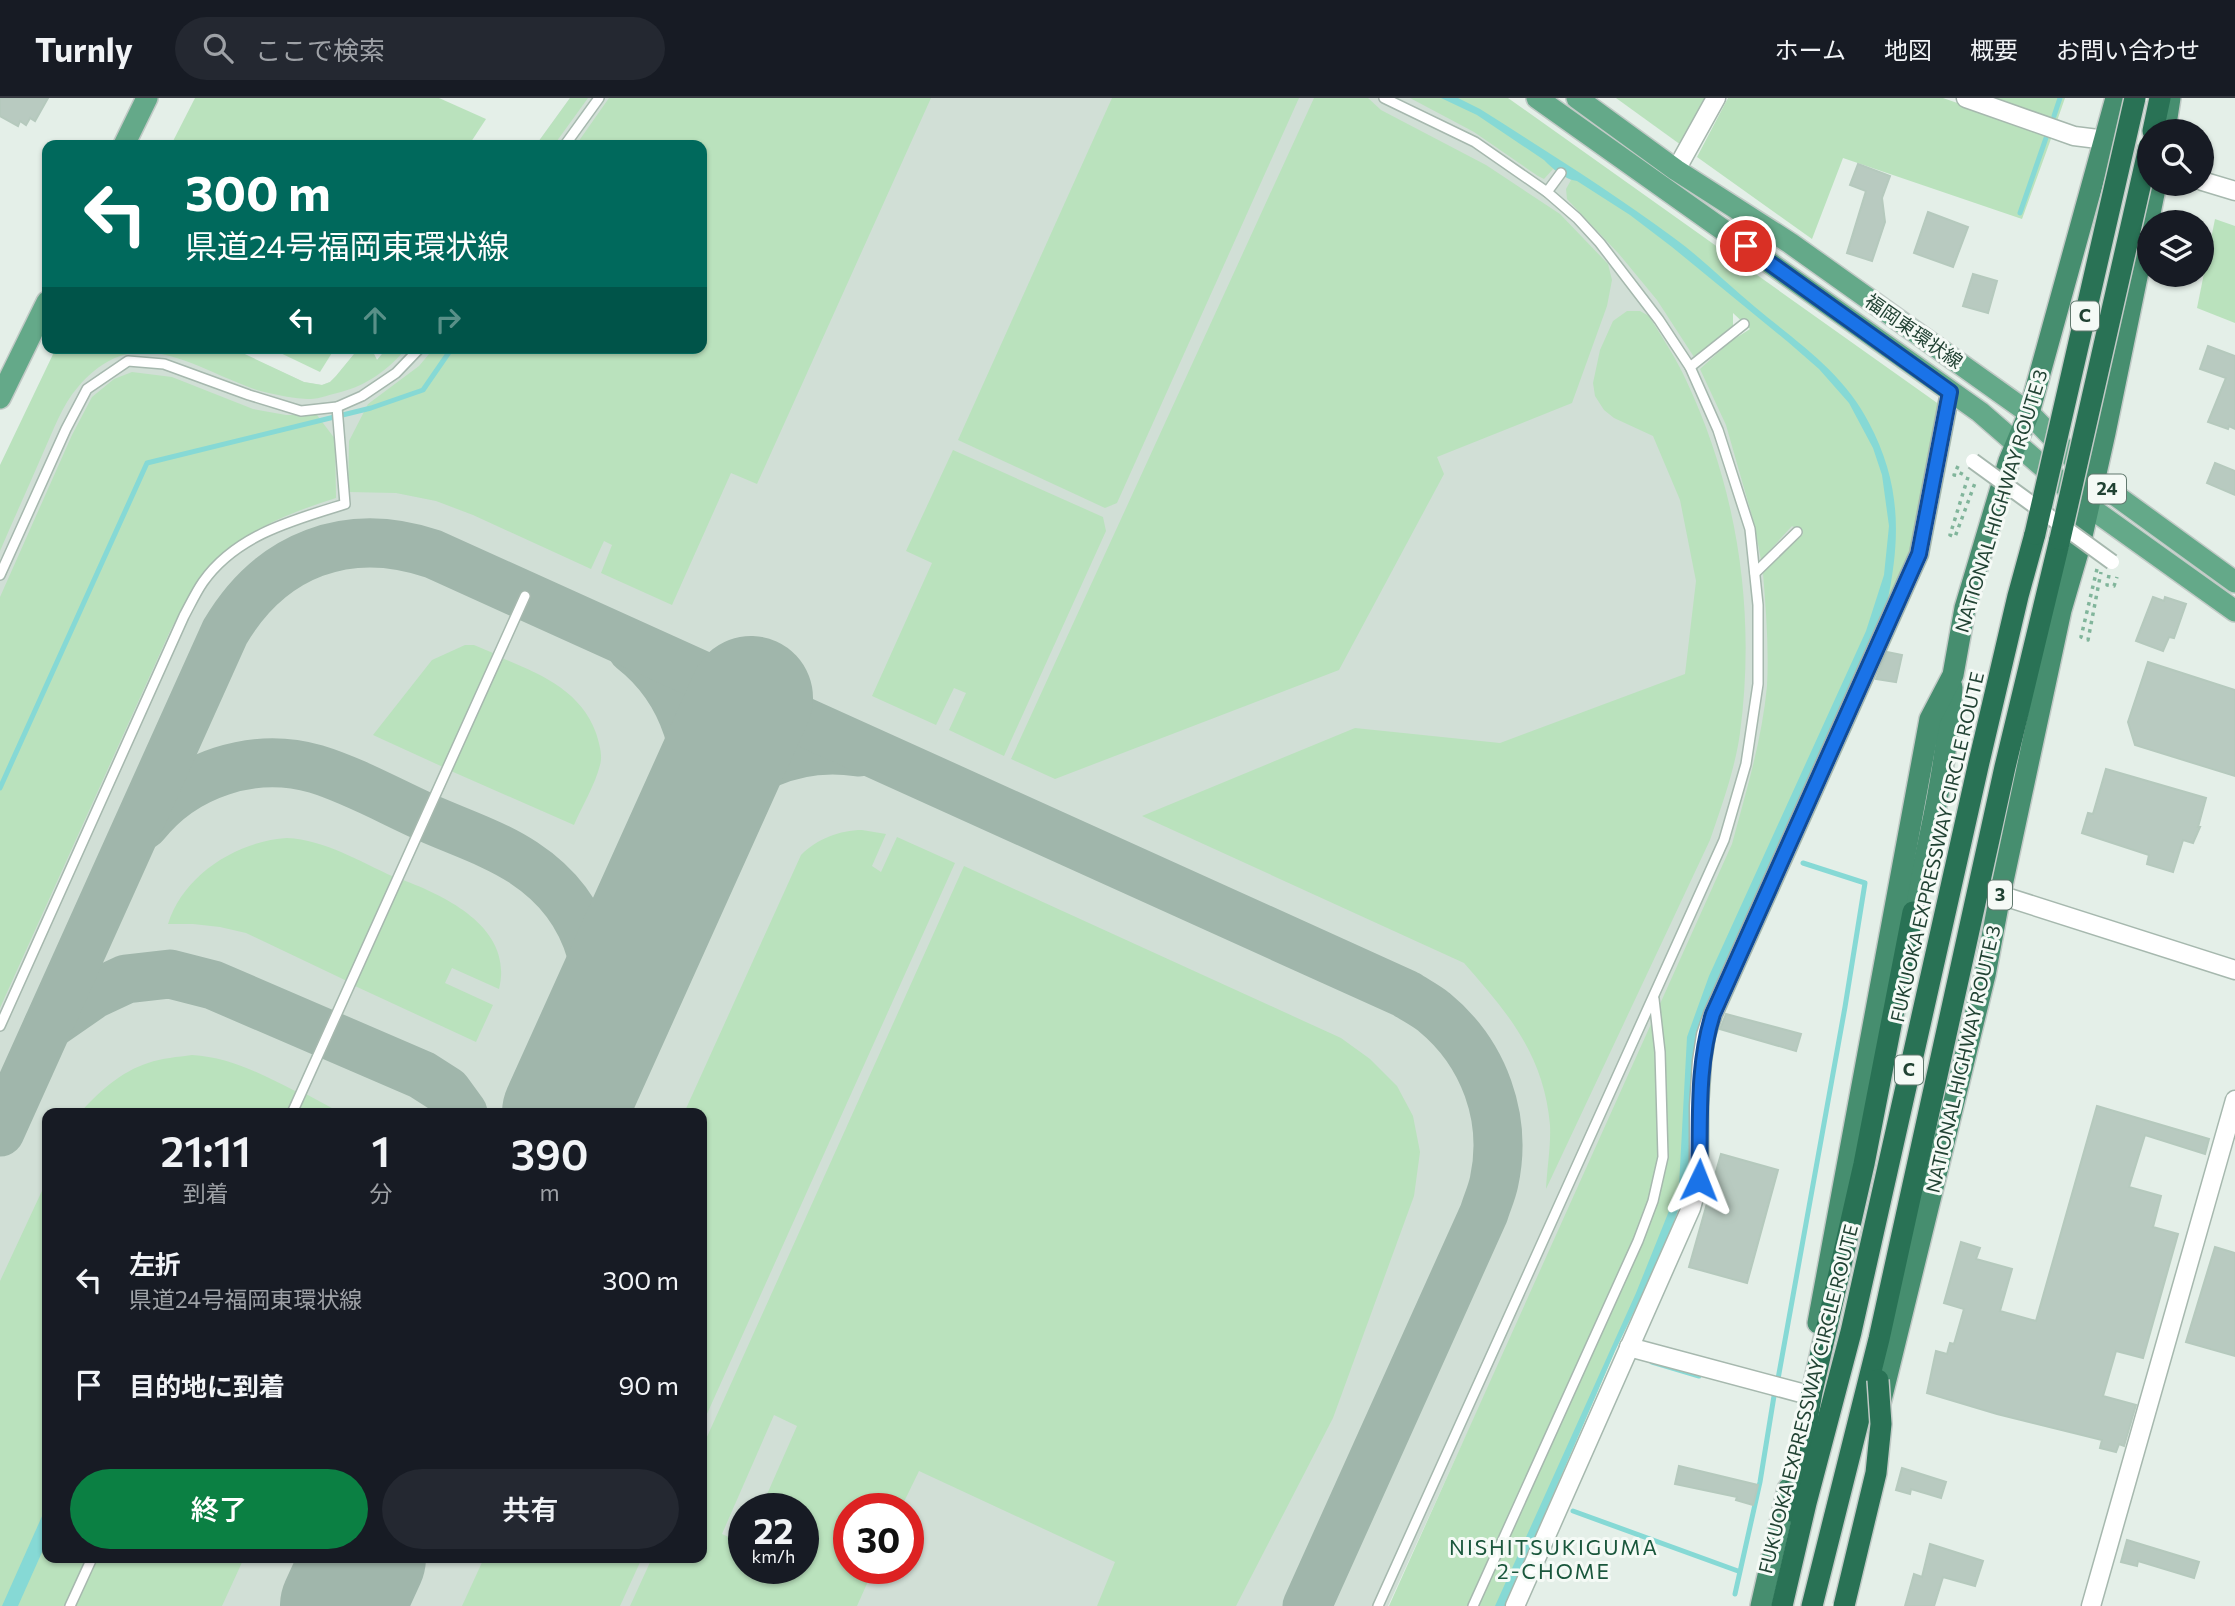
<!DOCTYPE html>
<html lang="ja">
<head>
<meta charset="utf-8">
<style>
	body { margin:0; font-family:Commissioner,"Noto Sans JP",sans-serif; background:#242831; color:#f1f3f6; height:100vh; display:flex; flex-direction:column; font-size:26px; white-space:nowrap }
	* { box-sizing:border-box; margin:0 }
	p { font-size:23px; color:#9ea1a6 }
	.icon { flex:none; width:38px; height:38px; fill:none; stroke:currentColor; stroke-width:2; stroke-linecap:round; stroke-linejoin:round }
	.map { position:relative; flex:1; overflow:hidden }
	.details { position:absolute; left:42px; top:1010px; width:665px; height:455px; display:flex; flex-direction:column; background:#171b24; border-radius:14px; box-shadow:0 2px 5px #0004 }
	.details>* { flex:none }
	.banner { position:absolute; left:42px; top:42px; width:665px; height:214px; border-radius:14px; box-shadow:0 2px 5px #0004; background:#00695c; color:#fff; overflow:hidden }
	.controls { position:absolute; left:2137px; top:21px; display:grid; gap:14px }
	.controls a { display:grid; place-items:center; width:77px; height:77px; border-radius:50%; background:#171b24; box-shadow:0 2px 5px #0004; font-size:35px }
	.speed { position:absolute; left:728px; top:1395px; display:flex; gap:14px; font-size:35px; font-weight:700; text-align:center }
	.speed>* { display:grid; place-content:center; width:91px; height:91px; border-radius:50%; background:#171b24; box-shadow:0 2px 5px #0004; line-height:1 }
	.speed small { font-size:18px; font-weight:400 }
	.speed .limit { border:10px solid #d22; background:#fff; color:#111 }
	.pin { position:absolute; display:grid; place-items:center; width:60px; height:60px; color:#fff; margin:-30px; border:4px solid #fff; border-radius:50%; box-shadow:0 2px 7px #0007 }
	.me { position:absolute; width:77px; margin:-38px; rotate:2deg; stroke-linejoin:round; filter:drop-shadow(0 0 5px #0008) }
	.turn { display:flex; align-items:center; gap:24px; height:147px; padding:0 28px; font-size:32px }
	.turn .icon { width:91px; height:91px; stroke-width:2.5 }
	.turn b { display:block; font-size:49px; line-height:60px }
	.lanes { display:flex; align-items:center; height:66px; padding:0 28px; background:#0003; justify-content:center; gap:35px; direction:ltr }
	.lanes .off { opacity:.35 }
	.eta { display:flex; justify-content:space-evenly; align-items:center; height:119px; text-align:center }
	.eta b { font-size:42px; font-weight:600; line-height:49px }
	.cta { display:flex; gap:14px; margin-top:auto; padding:14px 28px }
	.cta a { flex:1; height:80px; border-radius:42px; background:#0b8043; color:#fff; font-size:28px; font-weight:600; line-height:80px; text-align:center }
	.cta a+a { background:#242831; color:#f1f3f6 }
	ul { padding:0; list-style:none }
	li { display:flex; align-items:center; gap:21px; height:105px; padding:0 28px }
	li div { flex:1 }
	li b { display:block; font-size:26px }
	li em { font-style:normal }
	header { display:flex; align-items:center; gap:42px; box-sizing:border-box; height:98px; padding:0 35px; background:#171b24; border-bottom:2px solid #363941 }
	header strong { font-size:33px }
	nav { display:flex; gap:38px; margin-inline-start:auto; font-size:24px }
	.search { width:490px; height:63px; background:#242831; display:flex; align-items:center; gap:18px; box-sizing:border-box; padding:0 24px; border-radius:38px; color:#9ea1a6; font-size:26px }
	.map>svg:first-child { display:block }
</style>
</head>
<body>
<header>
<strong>Turnly</strong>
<div class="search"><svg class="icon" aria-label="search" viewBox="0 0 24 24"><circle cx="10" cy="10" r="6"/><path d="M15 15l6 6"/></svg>ここで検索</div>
<nav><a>ホーム</a><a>地図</a><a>概要</a><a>お問い合わせ</a></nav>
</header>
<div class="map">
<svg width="2235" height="1508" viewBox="0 0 2235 1508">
	<rect width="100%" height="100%" fill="#e4efe8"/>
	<path fill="#d1dfd6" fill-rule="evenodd" d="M570,0H1504L1724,230L1792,286L1836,530L1388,1508H0V383L58,250H230L304,284L322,287L330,284L336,278L359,250H371L377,262L387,250H702V47H536ZM47,1015H702V1460H47ZM744,1410H803V1470H744ZM849,1410H908V1470H849Z"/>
	<g fill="#bae2bd" fill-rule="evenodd">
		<path d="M195,0H439L486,21L469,47H171Z"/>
		<path d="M570,0H588L554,47H536Z"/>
		<path d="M609,0H931L757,386L731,375L672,507L601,475L612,447L604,443L591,471L473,417L436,403L396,395L348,394L349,343L368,306L419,268L434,250H702V47H576Z"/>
		<path d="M1112,0H1299L1117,405L1105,410L958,342Z"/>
		<path d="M1314,0H1368L1381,12L1486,67L1560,116L1608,166L1612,182L1607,208L1572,305L1437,359L1444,376L1339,572L1055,681L1011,661Z"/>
		<path d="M1410,0H1508L1940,307L1925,373L1908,470L1887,505L1718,882L1700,937L1694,984L1690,1080L1663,1153L1615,1253L1505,1508H1389L1732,746C1746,694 1762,642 1767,588C1769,551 1766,512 1763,475L1803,436L1792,428L1761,462L1754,425L1726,327L1700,271L1731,243L1750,231L1733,215V228L1694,259L1657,202L1619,156L1567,101L1566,91L1571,82L1553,71L1544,81L1538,78L1474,34Z"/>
		<path d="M1616,0H1711L1681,47Z"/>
		<path d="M1728,0H1943L2052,38L2022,121L1843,60L1812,141L1697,59Z"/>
		<path d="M1990,0H2065L2057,23Z"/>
		<path d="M2215,121L2235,128V225L2197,210Z"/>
		<path d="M1627,213H1640L1649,218C1662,239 1676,260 1686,282C1738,392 1756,515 1740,635C1735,671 1722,707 1710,742L1546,1091C1547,1070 1551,1048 1550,1027C1544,957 1508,915 1464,865L1142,718L1355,630L1500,645L1685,576L1696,483L1680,402L1653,338L1614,320L1604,312L1595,298L1593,285L1600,252L1613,223Z"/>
		<path d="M56,250H232L304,284L322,287L330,284L336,278L359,250H371L377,262L387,250H406C390,271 367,287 341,294C331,296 320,301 310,301C296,301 270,296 257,292C192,270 136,221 78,289C62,307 53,333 43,355C29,388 14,420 0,453V367Z"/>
		<path d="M270,250H335L320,274Z"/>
		<path d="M132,274L172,279L253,311L286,317H317L335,341L336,400C248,428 216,450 171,531L0,910V499L72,337L92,299L114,281Z"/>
		<path d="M953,352L1103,419L1106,433L1004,658L949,632L966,595L954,590L936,627L872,598L932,465L906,453Z"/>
		<path d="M465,547H474L493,555L443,669L373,637L432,562Z"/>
		<path d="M502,560C541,576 581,593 596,635C599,645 603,657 600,667C595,687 582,708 574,727L451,673Z"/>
		<path d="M862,732L886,736L872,768L881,774L897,739L955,765L702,1327V1015H684L801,757C817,741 840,732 862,732Z"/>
		<path d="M287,740C325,742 359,763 394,779L347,883L246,835L220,829L193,826H168C183,777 237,743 287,740Z"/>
		<path d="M964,768L1341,940L1370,961L1397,988L1413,1018L1420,1054L1414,1098L1333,1320L1236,1508H1097L1115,1464L919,1373L901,1410H849V1470H874L857,1508H630L652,1460H702V1350ZM774,1317L797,1328L761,1410H803V1470H744V1446L722,1436Z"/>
		<path d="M403,782C448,799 514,831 499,891L452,870L445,885L493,907L476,944L355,888Z"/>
		<path d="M192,957C230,959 264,977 297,994L288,1015H80C97,995 122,973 148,965C162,960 178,959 192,957Z"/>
		<path d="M306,996L341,1015H298Z"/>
		<path d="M47,1082V1460H87L65,1508H0V1183Z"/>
		<path d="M98,1460H244L222,1508H76Z"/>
		<path d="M484,1460H642L620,1508H462Z"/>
	</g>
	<g fill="#86d9d5">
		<path d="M1441,0H1458L1480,11C1546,53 1612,94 1674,140C1703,161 1728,187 1755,209C1797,244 1844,275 1869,325C1901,385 1901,440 1887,505L1718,882L1697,937L1690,1080L1663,1153L1615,1253L1505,1508H1495L1636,1195L1679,1088L1687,939L1709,878L1866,533L1884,477L1889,428L1882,377L1873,350L1849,305L1819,271L1788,244L1672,149L1630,117L1577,83C1564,81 1553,71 1544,62L1477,17Z"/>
		<path d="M47,1407V1443L18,1508H2Z"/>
	</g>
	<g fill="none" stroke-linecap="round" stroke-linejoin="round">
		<g stroke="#86d9d5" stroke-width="5">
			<path d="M2054,18L2060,0"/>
			<path d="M2020,115L2046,40"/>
			<path d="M0,690L147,365L371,310L423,292L452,250"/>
			<path d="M1652,1264L1699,1278"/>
			<path d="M1778,1281L1845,909L1865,785L1803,765"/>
			<path d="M1573,1413L1738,1473"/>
			<path d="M1735,1496L1760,1384L1774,1298"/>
		</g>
		<g stroke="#a0b6ab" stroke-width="49">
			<path d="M632,551C686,593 705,661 694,726"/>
			<path d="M694,726C733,672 793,644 859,654"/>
			<path d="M144,727C184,676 253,653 316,671C352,682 388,702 423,718C456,733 494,745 524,765C594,811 612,890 586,966"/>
			<path d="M48,928L94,896L126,881L170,876L213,887L422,977L447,993L463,1015"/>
			<path d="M0,1034L225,534C271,456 348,427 433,456L1406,896C1415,902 1425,907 1434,914C1484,955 1508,1020 1494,1084C1492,1094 1487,1105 1484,1115L1307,1508"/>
		</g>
		<g stroke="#a0b6ab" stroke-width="124">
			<path d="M564,1015L751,600"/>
			<path d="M342,1508L364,1460"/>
		</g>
	</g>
	<g fill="#b8cac0" stroke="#b5c9bd" stroke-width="2">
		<path d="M0,0H48L35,23L30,20L26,27L20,23L18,28L0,18Z"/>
		<path d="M1858,66L1890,78L1882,100L1885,124L1872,163L1847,155L1866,93L1850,87Z"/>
		<path d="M1928,114L1968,129L1953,169L1914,155Z"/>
		<path d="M1973,176L1997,183L1988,215L1963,208Z"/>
		<path d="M2208,248L2235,258V331L2229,328L2228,331L2208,324L2226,280L2200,271Z"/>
		<path d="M2215,365L2235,373V397L2207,385Z"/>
		<path d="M2153,499L2164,503L2165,499L2186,506L2174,540L2169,539L2163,553L2136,543Z"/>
		<path d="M1887,554L1902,557L1896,584L1876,581Z"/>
		<path d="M2148,564L2235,592V678L2135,647L2128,624Z"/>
		<path d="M2106,671L2206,700L2198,729H2200L2193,745L2183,742L2173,774L2147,766L2149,757L2082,735L2088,715L2093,716Z"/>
		<path d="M1726,916L1801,936L1796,953L1720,931Z"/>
		<path d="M2097,1008L2209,1041L2205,1056L2145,1037L2129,1089L2161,1098L2153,1129L2178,1136L2143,1260L2116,1253L2103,1298L2136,1307L2124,1348L2119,1346L2116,1354L2100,1350L2102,1342L1997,1316L1927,1295L1936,1253L1947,1256L1950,1245L1954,1246L1964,1211L1944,1205L1961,1144L1980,1150L1976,1161L2012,1171L2000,1213L2036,1223Z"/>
		<path d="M1721,1056L1778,1072L1747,1185L1689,1169Z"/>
		<path d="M2215,1149L2235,1155V1258L2186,1244Z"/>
		<path d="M1679,1368L1758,1387L1753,1407L1736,1402L1737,1399L1675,1386Z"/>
		<path d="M1902,1370L1946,1384L1941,1400L1911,1391L1910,1396L1896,1392Z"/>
		<path d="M2127,1442L2199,1464L2194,1480L2138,1463L2137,1468L2121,1464Z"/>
		<path d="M1930,1446L1983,1463L1975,1488L1943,1479L1934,1508H1905L1914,1476L1922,1479Z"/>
	</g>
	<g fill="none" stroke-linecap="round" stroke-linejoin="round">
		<g stroke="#a6b8ae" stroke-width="12">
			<g id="service">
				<path d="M565,47L599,0"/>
				<path d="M1547,94L1561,75"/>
				<path d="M1690,269L1744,226"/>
				<path d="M1755,475L1797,434"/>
				<path d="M0,477L66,331L87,291L128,263L164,266L249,297L301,313L337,309L362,298L396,275L420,250"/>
				<path d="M0,928L184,518C190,507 196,494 203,484C236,437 293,422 345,406L337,309"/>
				<path d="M292,1015L525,498"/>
				<path d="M70,1508L92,1460"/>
				<path d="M1378,1508L1724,742L1746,666L1758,586V507L1750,431L1718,332L1690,269L1659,222L1600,145L1577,120L1547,94L1475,44L1384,0"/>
				<path d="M1473,1508L1638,1143L1653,1103L1663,1059L1660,954L1654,901"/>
			</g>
		</g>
		<g stroke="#a6b8ae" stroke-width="21">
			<g id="minor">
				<path d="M1966,0L2074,38L2106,42"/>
				<path d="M1676,72L1716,0"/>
				<path d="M2202,83L2235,93"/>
				<path d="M2000,797L2235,872"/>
				<path d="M1629,1249L1805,1296"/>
				<path d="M1515,1508L1691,1110L1699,1082V1008L1702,963L1706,937L1713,916L1919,456L1950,294"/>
				<path d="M2091,1508L2235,1002"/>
			</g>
		</g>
		<g stroke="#c1cac6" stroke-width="24">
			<g id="primary">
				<path d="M1537,0L1980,314L2088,408L2235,513"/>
				<path d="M1577,0L1676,72L1790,145L2029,315L2093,381L2235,484"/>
				<path d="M124,47L147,0"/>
				<path d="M0,300L47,204"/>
			</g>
		</g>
		<g stroke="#c1cac6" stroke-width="24">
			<g id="trunk">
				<path d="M2165,33L2170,0"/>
				<path d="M1913,814C1930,739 1947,665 1952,589"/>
				<path d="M1818,1225L1930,621L1953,577L1965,510L2009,363L2029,315L2116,0"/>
				<path d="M1881,1302L1985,877L2000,797L2061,512L2080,447L2105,335L2156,86"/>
				<path d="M1761,1508L1788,1391"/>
			</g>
		</g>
		<g stroke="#c1cac6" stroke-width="24">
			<g id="motorway">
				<path d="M2153,33L2160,0"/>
				<path d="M1791,1413L1812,1294L1864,1066L1913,814"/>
				<path d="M1782,1508L1806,1405L1851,1234L1979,664L2018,498L2035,436"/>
				<path d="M1812,1508L1879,1241L2005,669L2060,441"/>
			</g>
		</g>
		<g stroke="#81b59b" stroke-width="3.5" stroke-dasharray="3.5 5" stroke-linecap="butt">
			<path d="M1958,368L1954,377L1960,378L1962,374"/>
			<path d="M1968,379L1950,437L1955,439L1975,385"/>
			<path d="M2097,471L2081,539L2088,542L2101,474"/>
			<path d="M2109,477L2107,487L2114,488L2117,479"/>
		</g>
		<use href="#service" stroke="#fff" stroke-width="9"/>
		<use href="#minor" stroke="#fff" stroke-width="18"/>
		<use href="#primary" stroke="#64a989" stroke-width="21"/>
		<use href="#trunk" stroke="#468e6f" stroke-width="21"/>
		<use href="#motorway" stroke="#297255" stroke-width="21"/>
		<g stroke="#a6b8ae" stroke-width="18" stroke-linecap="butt">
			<path id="pedestrian-bridge" d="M1973,363L2112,464"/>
		</g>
		<g stroke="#c1cac6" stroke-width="24" stroke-linecap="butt">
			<g id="motorway-bridge">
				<path d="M2035,436L2135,0"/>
				<path d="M2060,441L2149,49"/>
				<path d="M1844,1508L1876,1375L1881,1326L1878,1282"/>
			</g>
		</g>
		<use href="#pedestrian-bridge" stroke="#fff" stroke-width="14"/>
		<use href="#motorway-bridge" stroke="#297255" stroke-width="21"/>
	</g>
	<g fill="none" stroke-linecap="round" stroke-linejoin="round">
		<g stroke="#114b97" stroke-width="18">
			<path id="route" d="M1699,1082C1701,1026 1696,970 1713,916L1919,456L1950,294L1746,148"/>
		</g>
		<use href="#route" stroke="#1a73e8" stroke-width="12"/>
	</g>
	<g text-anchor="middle" stroke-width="6" stroke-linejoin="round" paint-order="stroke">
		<g fill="#f5faf6" stroke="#61796e" stroke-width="2">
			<rect x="2071" y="203.5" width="28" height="29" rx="5"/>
			<rect x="2088" y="376.5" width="38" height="29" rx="5"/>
			<rect x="1988" y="782.5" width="24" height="29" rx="5"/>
			<rect x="1895" y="957.5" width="28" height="29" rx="5"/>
		</g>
		<g font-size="18" font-weight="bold" fill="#214233">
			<text x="2085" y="224">C</text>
			<text x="2107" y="397">24</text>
			<text x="2000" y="803">3</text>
			<text x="1909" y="978">C</text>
		</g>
		<g font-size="19" fill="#214233" stroke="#f5faf6">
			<text transform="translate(1914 233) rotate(35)" y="7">福岡東環状線</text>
			<text transform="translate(2001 403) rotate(-73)" y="7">NATIONAL HIGHWAY ROUTE 3</text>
			<text transform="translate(1937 749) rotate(-77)" y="7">FUKUOKA EXPRESSWAY CIRCLE ROUTE</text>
			<text transform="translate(1963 961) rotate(-77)" y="7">NATIONAL HIGHWAY ROUTE 3</text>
			<text transform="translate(1808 1301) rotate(-76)" y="7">FUKUOKA EXPRESSWAY CIRCLE ROUTE</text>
		</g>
		<g font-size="21" letter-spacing="2" fill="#1a573c" stroke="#f5faf6">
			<text x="1554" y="1457">NISHITSUKIGUMA<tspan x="1554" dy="24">2-CHOME</tspan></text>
		</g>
	</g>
</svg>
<div class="controls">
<a><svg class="icon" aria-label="search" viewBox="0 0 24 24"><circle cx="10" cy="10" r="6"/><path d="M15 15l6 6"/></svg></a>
<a><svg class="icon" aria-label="layers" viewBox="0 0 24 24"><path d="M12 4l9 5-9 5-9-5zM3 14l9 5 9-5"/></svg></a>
</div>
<div class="speed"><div>22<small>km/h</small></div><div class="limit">30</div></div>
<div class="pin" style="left:1746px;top:148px;background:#d93025"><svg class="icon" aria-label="arrive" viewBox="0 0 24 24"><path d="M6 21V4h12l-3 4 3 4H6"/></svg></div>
<svg class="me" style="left:1699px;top:1082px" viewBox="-20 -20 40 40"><path d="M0-17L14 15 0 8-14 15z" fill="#1a73e8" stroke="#fff" stroke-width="4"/></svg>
<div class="banner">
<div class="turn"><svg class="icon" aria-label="left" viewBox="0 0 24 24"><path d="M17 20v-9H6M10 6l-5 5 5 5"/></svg><div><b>300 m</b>県道24号福岡東環状線</div></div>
<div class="lanes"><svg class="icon" aria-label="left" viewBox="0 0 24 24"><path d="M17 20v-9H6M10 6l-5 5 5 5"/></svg><svg class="icon off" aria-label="ahead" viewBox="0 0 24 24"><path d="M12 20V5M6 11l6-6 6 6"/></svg><svg class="icon off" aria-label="right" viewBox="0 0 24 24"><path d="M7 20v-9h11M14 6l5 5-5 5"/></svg></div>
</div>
<section class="details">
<div class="eta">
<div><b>21:11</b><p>到着</p></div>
<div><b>1</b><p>分</p></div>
<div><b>390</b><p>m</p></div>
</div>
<ul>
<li><svg class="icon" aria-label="left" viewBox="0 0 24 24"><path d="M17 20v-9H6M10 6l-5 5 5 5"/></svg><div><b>左折</b><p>県道24号福岡東環状線</p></div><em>300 m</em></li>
<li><svg class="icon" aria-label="arrive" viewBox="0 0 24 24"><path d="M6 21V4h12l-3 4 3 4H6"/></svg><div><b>目的地に到着</b></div><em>90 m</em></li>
</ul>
<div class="cta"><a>終了</a><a>共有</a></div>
</section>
</div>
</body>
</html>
